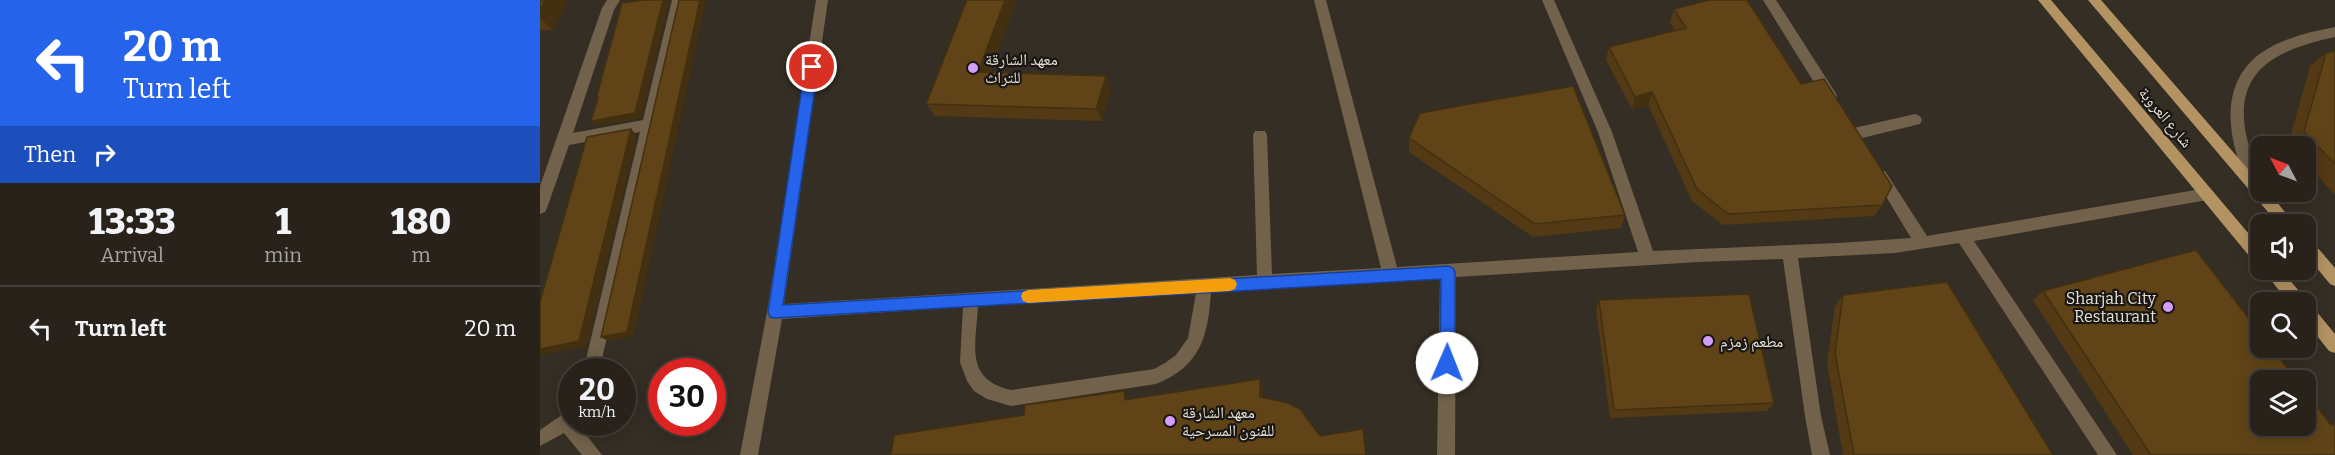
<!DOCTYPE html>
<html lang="en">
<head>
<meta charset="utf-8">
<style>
	body { margin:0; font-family:Bitter,"Noto Naskh Arabic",serif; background:#302a24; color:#f1f3f6; height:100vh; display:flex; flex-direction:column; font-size:22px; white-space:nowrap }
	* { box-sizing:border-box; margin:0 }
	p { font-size:20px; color:#a5a4a3 }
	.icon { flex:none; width:33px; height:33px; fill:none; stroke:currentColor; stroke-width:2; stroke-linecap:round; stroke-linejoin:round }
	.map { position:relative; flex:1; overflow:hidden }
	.drawer { display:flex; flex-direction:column; background:#28221b; width:540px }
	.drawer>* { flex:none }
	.top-card { background:#2563eb; color:#fff; overflow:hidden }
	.needle { width:39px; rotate:311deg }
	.buttons { position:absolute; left:1710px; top:136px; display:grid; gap:12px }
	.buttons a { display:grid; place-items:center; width:66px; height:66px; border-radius:12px; background:#28221b; box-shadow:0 3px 15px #0003,0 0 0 2px #443f3a; font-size:30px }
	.speed { position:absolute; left:18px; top:358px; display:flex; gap:12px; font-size:30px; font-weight:700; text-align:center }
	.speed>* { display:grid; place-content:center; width:78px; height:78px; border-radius:50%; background:#28221b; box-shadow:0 3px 15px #0003,0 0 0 2px #443f3a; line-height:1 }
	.speed small { font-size:15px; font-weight:400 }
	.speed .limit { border:9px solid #d22; background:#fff; color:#111 }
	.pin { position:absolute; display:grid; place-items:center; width:51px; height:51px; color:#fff; margin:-26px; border:3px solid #fff; border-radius:50%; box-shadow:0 2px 6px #0007 }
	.me { position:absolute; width:66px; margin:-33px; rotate:1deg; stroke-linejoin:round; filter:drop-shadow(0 0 4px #0008) }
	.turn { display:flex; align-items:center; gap:21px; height:126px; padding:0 24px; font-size:27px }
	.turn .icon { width:78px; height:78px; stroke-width:2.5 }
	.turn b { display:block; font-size:42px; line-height:51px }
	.then { display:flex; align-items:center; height:57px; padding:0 24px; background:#0003; gap:12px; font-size:22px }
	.eta { display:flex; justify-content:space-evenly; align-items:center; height:102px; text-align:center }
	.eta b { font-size:36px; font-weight:800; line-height:42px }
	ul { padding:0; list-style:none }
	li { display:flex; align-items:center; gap:18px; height:84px; padding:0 24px; border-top:2px solid #443f3a }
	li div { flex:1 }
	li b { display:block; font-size:22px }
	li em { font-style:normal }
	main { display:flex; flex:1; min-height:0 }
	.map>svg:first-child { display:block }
</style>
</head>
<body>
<main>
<section class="drawer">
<div class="top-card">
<div class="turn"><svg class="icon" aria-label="left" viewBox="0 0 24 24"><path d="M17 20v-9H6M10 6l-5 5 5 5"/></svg><div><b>20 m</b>Turn left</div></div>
<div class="then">Then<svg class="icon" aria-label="right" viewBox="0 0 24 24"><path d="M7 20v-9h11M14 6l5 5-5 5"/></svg></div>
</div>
<div class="eta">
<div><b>13:33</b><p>Arrival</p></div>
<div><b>1</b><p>min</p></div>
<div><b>180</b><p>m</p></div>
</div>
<ul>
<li><svg class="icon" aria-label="left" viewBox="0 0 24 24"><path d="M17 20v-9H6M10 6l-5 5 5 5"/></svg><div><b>Turn left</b></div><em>20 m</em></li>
</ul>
</section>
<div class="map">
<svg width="1795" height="455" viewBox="0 0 1795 455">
	<rect width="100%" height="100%" fill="#352e24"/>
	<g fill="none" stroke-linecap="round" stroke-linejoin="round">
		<g fill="#72624b" fill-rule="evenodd">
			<path d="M67,0H80L74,10L33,133L103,120L132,0H144L59,372H43L100,132L29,145L7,208L5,212L0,214V186L62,8Z"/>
			<path d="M276,0H288L244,304L717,275L713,135L715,131H725L727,135L732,274L841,268L774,0H786L857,267L1098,252L1058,132L1002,0H1014L1072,132L1113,251L1299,243L1371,238L1333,175L1335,171H1345L1387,236L1667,188L1672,190L1674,194L1672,198L1667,200L1434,241L1577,455H1558L1419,243L1355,253L1258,258L1281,416L1290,455H1272L1265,416L1243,259L1159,262L916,277L915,455H897L900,278L671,292C668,336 661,366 616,384L471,406L447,399L434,391L427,381L420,362L423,307L242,319L218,455H200L227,312ZM656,293L648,338L636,355L625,363L614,369L471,390C424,379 436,345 438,306Z"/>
			<path d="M1223,0H1236L1295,92L1297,96L1295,100H1285Z"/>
			<path d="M1795,27V37C1740,49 1693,68 1706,134C1710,154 1720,172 1720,192H1723L1717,195L1712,193C1690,149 1674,87 1721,53C1742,38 1770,32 1795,27Z"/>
			<path d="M1375,114L1380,116L1382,120L1380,124L1314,140L1309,138L1307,134L1309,130L1314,128Z"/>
			<path d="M32,408V423H37L62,455H42L24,433L0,446V430Z"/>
		</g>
		<g fill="#b49363" fill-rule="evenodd">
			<path d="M1498,0H1511L1720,247V264L1715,263Z"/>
			<path d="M1548,0H1561L1720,183V192H1729L1755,225H1739Z"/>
			<path d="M1766,238L1771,240L1795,268V286L1790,284L1766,255Z"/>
			<path d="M1723,270H1741L1765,298L1766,304L1772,306L1795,334V353L1789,351L1766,322V303H1749Z"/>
		</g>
	</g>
	<g fill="#533a14">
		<path d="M0,0L13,30H0Z"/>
		<path d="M427,0H476L450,73L571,88L562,121L395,116L386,104Z"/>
		<path d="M1134,9L1261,84L1342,205L1334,216L1183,225L1152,201L1108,105L1092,109L1066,60L1069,47L1135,31L1130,22Z"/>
		<path d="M1795,51V195L1766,163V147H1750L1748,145L1770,66L1786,53Z"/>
		<path d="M869,138L1085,215L1081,228L993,237L869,152Z"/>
		<path d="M1503,291L1791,425L1795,455H1593L1493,300Z"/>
		<path d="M1303,295L1513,455H1303L1287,363L1295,306Z"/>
		<path d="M1059,300L1234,403L1227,411L1070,418L1056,310Z"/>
	</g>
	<g fill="#433010">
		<path d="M5,0H28L13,30L0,18V10Z"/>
		<path d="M123,0H127L129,2L101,118L58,126L51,121Z"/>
		<path d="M160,0H166L94,336L68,341L61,337Z"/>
		<path d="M465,0H476L446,84L438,72Z"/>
		<path d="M566,76L571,88L562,121L556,109Z"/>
		<path d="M1112,92L1108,105L1092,109L1095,97Z"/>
		<path d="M91,129L97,135L47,346L0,355V349Z"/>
		<path d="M720,379L723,389L724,407L720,397Z"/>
		<path d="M584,391L591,400H585Z"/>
	</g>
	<g fill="#604417" stroke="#433010" stroke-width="1.5">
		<path d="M0,0H5L0,10Z"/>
		<path d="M103,0H123L95,113L51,121L58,98L56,99L82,3Z"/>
		<path d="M139,0H160L87,332L61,337Z"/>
		<path d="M427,0H465L438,72L566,76L556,109L386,104Z"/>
		<path d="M1170,0H1207L1261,84L1284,79L1352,186L1342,205L1188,214L1157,189L1112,92L1095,97L1069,47L1146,28L1134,9Z"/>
		<path d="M1795,51V164L1764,132L1786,53Z"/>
		<path d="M1033,86L1085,215L995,224L869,138L880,113Z"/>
		<path d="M91,129L39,341L0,349V302L47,137Z"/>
		<path d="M1656,250L1720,333V348H1732L1757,381H1720V426H1766V392L1791,425L1795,423V455H1611L1503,291Z"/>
		<path d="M1407,282L1513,455H1314L1295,353L1303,295Z"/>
		<path d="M1209,294L1234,403L1074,410L1059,300Z"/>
		<path d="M720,379V397L748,403L760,409L780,436L823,429L826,455H351L354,435L484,415L485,405L584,391L585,400Z"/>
	</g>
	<path fill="#2563eb" stroke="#184099" stroke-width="1.5" d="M272,62L278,67L243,305L908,266L913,268L915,272V363L912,368L907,370L902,368L900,363L901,279L235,318L230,317L228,312L265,67Z"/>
	<path fill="#f59e0b" d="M690,278L695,280L697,284L695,289L690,291L488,303L483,301L481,296L483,292L488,290Z"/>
	<g fill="#d49cfc" stroke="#1a1612" stroke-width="2">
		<circle cx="433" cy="68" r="6"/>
		<circle cx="1628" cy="307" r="6"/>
		<circle cx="1168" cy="341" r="6"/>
		<circle cx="630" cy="421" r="6"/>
	</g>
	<g text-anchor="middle" stroke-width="4.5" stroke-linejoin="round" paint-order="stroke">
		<g font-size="16" fill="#e4e0da" stroke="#1a1612" text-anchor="start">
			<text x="445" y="65">معهد الشارقة<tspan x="445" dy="18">للتراث</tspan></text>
			<text x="1616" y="304" text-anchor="end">Sharjah City<tspan x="1616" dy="18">Restaurant</tspan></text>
			<text x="1180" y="347">مطعم زمزم</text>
			<text x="642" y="418">معهد الشارقة<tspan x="642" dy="18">للفنون المسرحية</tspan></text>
		</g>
		<g font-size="16" fill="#e4e0da" stroke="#1a1612">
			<text transform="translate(1626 117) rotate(50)" y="6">شارع العروبة</text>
		</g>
	</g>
</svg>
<div class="buttons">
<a><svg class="needle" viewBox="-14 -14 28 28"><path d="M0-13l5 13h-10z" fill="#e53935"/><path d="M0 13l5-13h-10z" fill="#a5a4a3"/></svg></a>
<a><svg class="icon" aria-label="sound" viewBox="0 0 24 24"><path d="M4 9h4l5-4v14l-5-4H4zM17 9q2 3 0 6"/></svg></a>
<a><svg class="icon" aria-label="search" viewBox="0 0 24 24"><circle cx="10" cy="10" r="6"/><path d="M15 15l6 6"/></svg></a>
<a><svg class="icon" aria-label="layers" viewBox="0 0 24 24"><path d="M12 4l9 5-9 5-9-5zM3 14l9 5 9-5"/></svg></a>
</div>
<div class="speed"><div>20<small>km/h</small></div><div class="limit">30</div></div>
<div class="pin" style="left:272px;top:67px;background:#d93025"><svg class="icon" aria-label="arrive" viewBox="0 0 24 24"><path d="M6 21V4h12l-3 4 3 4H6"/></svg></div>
<svg class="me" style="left:907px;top:363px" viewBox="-20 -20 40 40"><circle r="19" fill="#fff"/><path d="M0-13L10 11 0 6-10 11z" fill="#2563eb"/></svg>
</div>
</main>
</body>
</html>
